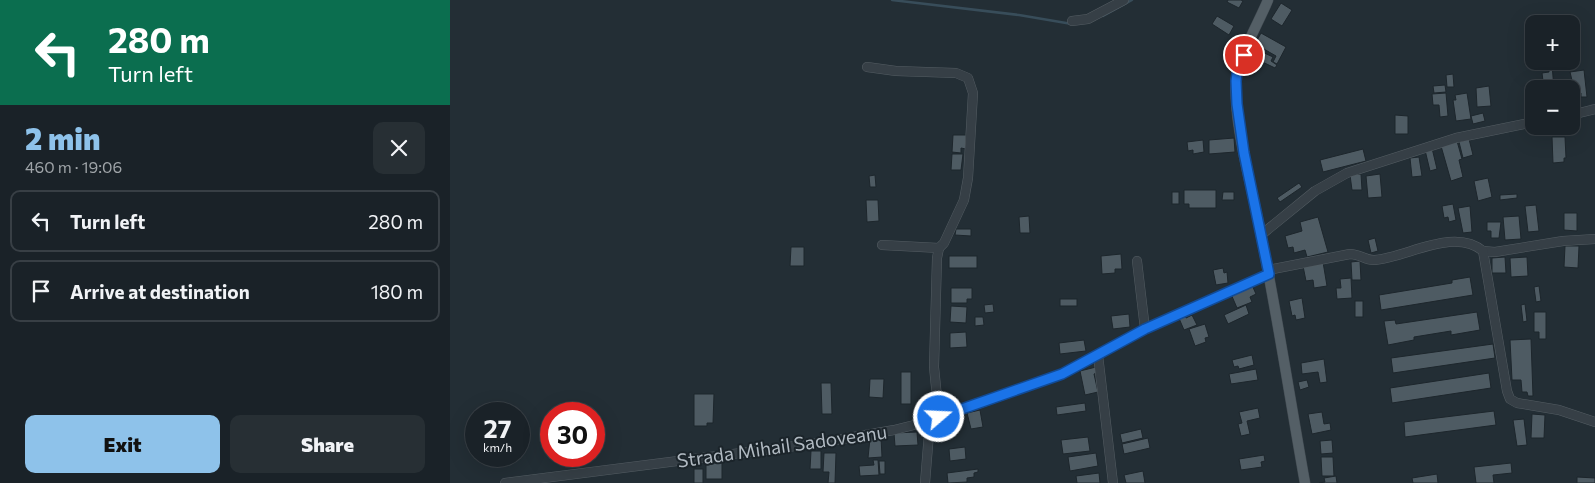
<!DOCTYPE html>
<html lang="en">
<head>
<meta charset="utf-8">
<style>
	body { margin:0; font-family:Commissioner,sans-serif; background:#272f34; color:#f1f3f6; height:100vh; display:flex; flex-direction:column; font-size:19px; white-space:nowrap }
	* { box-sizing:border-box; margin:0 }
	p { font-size:16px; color:#9fa4a8 }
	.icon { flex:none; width:28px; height:28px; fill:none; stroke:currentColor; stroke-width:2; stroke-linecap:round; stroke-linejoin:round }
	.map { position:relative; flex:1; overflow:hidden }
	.panel { display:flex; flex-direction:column; background:#1a2228; width:450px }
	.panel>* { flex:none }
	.banner { background:#0b6e4f; color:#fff; overflow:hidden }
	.fabs { position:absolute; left:1075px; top:15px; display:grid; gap:10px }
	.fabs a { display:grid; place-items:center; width:55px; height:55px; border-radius:10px; background:#1a2228; box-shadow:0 5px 20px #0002,0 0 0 1px #383f45; font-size:25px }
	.speed { position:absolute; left:15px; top:402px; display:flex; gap:10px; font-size:25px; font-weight:700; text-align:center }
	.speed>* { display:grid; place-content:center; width:65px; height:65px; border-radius:50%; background:#1a2228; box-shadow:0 5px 20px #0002,0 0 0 1px #383f45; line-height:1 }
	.speed small { font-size:12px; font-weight:400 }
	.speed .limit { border:8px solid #d22; background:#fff; color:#111 }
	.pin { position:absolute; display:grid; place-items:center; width:42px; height:42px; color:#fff; margin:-21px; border:2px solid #fff; border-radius:50%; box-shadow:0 1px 5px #0007 }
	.me { position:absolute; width:55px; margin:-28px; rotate:71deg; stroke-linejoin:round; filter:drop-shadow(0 0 4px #0008) }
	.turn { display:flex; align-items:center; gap:18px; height:105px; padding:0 25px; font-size:22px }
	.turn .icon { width:65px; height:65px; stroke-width:2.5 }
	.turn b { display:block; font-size:35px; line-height:42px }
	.round { display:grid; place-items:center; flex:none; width:52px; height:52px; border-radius:10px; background:#272f34 }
	.head { display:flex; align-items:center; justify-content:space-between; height:85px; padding:0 25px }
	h1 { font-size:30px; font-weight:800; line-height:38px; color:#8ec2ea }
	.button { display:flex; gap:10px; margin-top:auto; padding:10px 25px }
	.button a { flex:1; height:58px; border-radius:10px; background:#8ec2ea; color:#111; font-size:20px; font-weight:800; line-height:58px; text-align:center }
	.button a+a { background:#272f34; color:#f1f3f6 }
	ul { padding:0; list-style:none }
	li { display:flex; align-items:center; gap:15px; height:62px; margin:0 10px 8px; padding:0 15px; border:2px solid #383f45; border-radius:10px }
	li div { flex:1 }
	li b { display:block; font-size:19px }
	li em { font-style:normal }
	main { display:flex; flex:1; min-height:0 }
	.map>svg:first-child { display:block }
</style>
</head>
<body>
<main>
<section class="panel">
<div class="banner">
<div class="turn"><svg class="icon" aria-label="left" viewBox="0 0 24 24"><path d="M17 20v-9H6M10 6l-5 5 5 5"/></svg><div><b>280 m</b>Turn left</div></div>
</div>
<div class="head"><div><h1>2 min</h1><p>460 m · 19:06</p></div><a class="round"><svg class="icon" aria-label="close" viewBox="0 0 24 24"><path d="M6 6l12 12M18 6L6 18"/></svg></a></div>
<ul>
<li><svg class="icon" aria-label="left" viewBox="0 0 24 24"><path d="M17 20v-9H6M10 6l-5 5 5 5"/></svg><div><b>Turn left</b></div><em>280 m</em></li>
<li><svg class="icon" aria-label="arrive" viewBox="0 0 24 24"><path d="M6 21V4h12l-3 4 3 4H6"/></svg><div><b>Arrive at destination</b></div><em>180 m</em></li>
</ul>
<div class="button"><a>Exit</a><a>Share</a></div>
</section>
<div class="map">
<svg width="1145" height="483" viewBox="0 0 1145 483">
	<rect width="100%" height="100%" fill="#232e35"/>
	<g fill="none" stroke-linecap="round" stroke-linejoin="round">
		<g stroke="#384d5a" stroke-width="2.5">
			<path d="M442,0L569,15L622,24"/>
			<path d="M653,16L682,0"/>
		</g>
	</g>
	<g fill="#4e5b63" stroke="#1d262c">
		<path d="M778,0H791L793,1L789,8L777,2Z"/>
		<path d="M831,3L842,10L832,26L821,19Z"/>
		<path d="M767,16L784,26L779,35L762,24Z"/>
		<path d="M811,33L836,47L827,64L823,62L826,56L805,44Z"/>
		<path d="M808,50L823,57L821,61L827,65L825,68L804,58Z"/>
		<path d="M1102,64L1104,89H1094L1092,73L1099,72V65Z"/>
		<path d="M1134,70L1137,97H1131V93H1125L1120,72Z"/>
		<path d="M1003,74L1004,87H997L996,75Z"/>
		<path d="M995,85L996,92L984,93L983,86Z"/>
		<path d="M1039,86L1041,106L1027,107L1026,88Z"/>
		<path d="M996,93L998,116L990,117L989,105H983L982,94Z"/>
		<path d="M1017,93L1021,119L1006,121L1003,100H1006L1005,95Z"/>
		<path d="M1033,113L1035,121L1023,124L1021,116Z"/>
		<path d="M945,115L958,116V134H945Z"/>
		<path d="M503,135H516V149L511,148V153L502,152Z"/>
		<path d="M1102,137H1115L1116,158H1114V162L1103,163Z"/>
		<path d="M784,138L785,152L759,154V140Z"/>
		<path d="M1019,139L1023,155L1013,158L1009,142Z"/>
		<path d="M753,140L754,152L743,154V150L738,151L737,142Z"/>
		<path d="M1007,141L1012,159L1009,160L1013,177L1001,181L991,146Z"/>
		<path d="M982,148L987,169L980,171L975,150Z"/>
		<path d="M913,149L916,161L873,172L870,160Z"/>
		<path d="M502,154H513L511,170H501Z"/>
		<path d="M969,157L972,176L962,177L960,158Z"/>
		<path d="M911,174L912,190H902L900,175Z"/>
		<path d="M930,174L932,197L918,198L916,176Z"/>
		<path d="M425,175L426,187H420L419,176Z"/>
		<path d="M1038,178L1042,197L1028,201L1024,181Z"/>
		<path d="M849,183L852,187L830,202L827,198Z"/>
		<path d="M734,190H766V208H739V204H734Z"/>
		<rect x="722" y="192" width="7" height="12"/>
		<path d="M773,192H784V200H772Z"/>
		<path d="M1067,194V198L1050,200V195Z"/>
		<path d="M416,200H428L429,221L417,222Z"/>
		<path d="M1003,204L1006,220L999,222L998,217L994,218L992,206Z"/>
		<path d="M1086,205L1089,231L1078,232L1075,206Z"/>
		<path d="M1020,206L1022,232L1013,233L1008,208Z"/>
		<path d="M1114,213H1127V231L1114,230Z"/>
		<path d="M579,216L580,233H570L569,217Z"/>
		<path d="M1069,216L1071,239L1055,240L1053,217Z"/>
		<path d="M868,217L878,252L857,257L855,250L844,253L843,247L838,248L835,236L852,231L850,222Z"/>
		<path d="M1037,222H1051L1049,238H1041V231H1037Z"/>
		<path d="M506,229H521V236L505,235Z"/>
		<path d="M925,238L928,251L921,253L918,240Z"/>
		<path d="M1115,246H1129L1128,268L1114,267Z"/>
		<path d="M341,247H354V266H340Z"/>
		<path d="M671,254L672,269H665V273L652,274L651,256Z"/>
		<rect x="499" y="256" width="28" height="12"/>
		<path d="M1055,257L1056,273H1042V258Z"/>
		<path d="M1077,257L1078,276L1061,277L1060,258Z"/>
		<path d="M910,261L911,280H902L901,262Z"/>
		<path d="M873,262L877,286L864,288L863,280L856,281L853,266Z"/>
		<path d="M773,268L774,273L777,272L778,283L766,285L763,270Z"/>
		<path d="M1020,277L1023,295L931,310L929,295L1002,283V280Z"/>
		<path d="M901,278L902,298L887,299L886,288H891L890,279Z"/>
		<path d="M802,285L806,294L800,297L802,302L787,308L781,294Z"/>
		<path d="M1089,286L1091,301L1086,302L1084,287Z"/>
		<path d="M501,288H522V299H517V303H501Z"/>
		<path d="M852,298L855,318L846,320L845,315L842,316L839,301Z"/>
		<rect x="610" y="299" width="17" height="7"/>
		<rect x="905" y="301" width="8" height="16"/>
		<path d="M543,304L544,312L535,313L534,305Z"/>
		<path d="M1075,304L1077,321L1073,322L1071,305Z"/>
		<path d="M796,305L799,314L778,324L774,315Z"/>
		<path d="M501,306L517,307L516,323L500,322Z"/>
		<path d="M1027,312L1030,330L1001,335V331L964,337V340L938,345L934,321L945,320L946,324Z"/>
		<path d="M1084,312H1096V339H1089V332H1084Z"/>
		<path d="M734,313L736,318L742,315L747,325L734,330L728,316Z"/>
		<path d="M679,314L680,327L663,329L661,316Z"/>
		<path d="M525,317H533L534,325L525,326Z"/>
		<path d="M755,324L759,337L755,338L756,342L745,346L739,329Z"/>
		<path d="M516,332L517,347L500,348V333Z"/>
		<path d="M1081,339L1083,396H1078L1077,392H1072L1071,380H1062L1060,340Z"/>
		<path d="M634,340L636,351L610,354L609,343Z"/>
		<path d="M1043,344L1045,358L943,373L941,358Z"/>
		<path d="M802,355L804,365L789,369L788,366L784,367L782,360Z"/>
		<path d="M874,359L877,382L870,383L868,372L852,374L851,363Z"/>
		<path d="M646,367L647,373L644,374L648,392L635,395L630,371Z"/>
		<path d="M806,369L808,380L781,384L779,374Z"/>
		<rect x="451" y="372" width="10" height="32"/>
		<path d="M1039,373L1041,388L942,403L940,388Z"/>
		<path d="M420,379H434L433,398L419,397Z"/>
		<path d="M857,380L859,387L850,390L848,382Z"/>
		<path d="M371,383H381L382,414H372Z"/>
		<path d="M244,394H264L263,423H257V426H244Z"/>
		<path d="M635,403L636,411L607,415L606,407Z"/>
		<path d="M808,408L810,418L797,421L800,434L791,436L788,424L792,423L789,412Z"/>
		<path d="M530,410L533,427L521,429L517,413Z"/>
		<path d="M1044,411L1046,425L955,437L954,422Z"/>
		<path d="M872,412L874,424L880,423L881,430L862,434L858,414Z"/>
		<path d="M1082,414L1095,415L1094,438H1081Z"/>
		<path d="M1074,419L1077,445L1067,446L1063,420Z"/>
		<path d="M691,429L693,438L672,443L670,434Z"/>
		<path d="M467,432L468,445L445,446L444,433Z"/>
		<path d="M431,437L432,457L418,458L420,438Z"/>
		<path d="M638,437L640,451L613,454L611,440Z"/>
		<path d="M698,438L700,448L674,454L672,444Z"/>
		<path d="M882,440L883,453L871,454L870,441Z"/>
		<path d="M515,447L516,459L500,461L499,449Z"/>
		<path d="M361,451H371V469H360Z"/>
		<path d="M374,453H386L385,483H378L379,472H373Z"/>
		<path d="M646,453L648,466L620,471L618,457Z"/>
		<path d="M814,455L815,461L811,462L812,467L791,470L789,459Z"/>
		<path d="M871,457H883L884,476H872Z"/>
		<path d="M423,460H428L429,475L410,476L409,466L424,465Z"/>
		<path d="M429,461H435V474H430Z"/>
		<rect x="256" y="463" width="16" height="16"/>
		<path d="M1061,463L1062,473L1043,475L1044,483H1026L1024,467Z"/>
		<rect x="244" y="469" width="9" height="14"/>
		<path d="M528,469V472L524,473V477L517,478V482L498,483L497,473Z"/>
		<path d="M693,471L695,483H676L674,475Z"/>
		<path d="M649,473L650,483H627L626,476Z"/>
		<path d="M987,474L988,483H963L962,478Z"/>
		<path d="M886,476L887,483H869L875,482L874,478Z"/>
		<path d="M1127,477L1145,478V483H1127Z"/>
	</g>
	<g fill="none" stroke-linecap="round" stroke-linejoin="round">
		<g stroke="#545d63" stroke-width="10">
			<g id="minor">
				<path d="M622,21L638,19L674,0"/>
				<path d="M417,67L446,71L506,73L518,78L523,93L518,178L514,200L494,243L489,248L487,258L484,367L489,417"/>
				<path d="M1121,115L1145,109"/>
				<path d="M811,235L865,191L897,173L1006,138L1084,122"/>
				<path d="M432,245L489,248"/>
				<path d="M1033,251L1045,252L1113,241L1145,239"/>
				<path d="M687,261L695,329"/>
				<path d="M818,270L900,254C910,254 916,261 925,260C958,257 1004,227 1033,251L1057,391L1060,399L1067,403L1109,410L1145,422"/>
				<path d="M648,355L663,483"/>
				<path d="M55,483L369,443L444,430L480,421L612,374L695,329L819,274"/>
				<path d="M475,483L480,421"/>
			</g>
		</g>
		<g stroke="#424b52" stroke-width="11">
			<path id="major" d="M818,0C809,22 788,58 786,80C783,124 802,186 810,230C827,314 840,399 855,483"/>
		</g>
		<use href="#minor" stroke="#363f46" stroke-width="9"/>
		<use href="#major" stroke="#545f66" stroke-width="10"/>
	</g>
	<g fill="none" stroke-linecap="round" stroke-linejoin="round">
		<g stroke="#114b97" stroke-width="12">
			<path id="route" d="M489,417L612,374L695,329L819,274L794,153L787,104L786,81L788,66L794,55"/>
		</g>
		<use href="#route" stroke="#1a73e8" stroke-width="9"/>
	</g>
	<g text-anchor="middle" stroke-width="4" stroke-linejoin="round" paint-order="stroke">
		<g font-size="19" fill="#b1bac2" stroke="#1b242a">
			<text transform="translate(332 446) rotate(-8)" y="7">Strada Mihail Sadoveanu</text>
		</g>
	</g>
</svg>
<div class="fabs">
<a>+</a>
<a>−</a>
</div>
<div class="speed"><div>27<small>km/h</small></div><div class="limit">30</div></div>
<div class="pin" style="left:794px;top:55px;background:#d93025"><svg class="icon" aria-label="arrive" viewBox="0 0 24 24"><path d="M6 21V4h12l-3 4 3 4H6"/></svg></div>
<svg class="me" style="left:489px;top:417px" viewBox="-20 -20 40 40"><circle r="17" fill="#1a73e8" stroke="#fff" stroke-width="3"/><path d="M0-11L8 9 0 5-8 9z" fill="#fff"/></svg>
</div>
</main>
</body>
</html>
